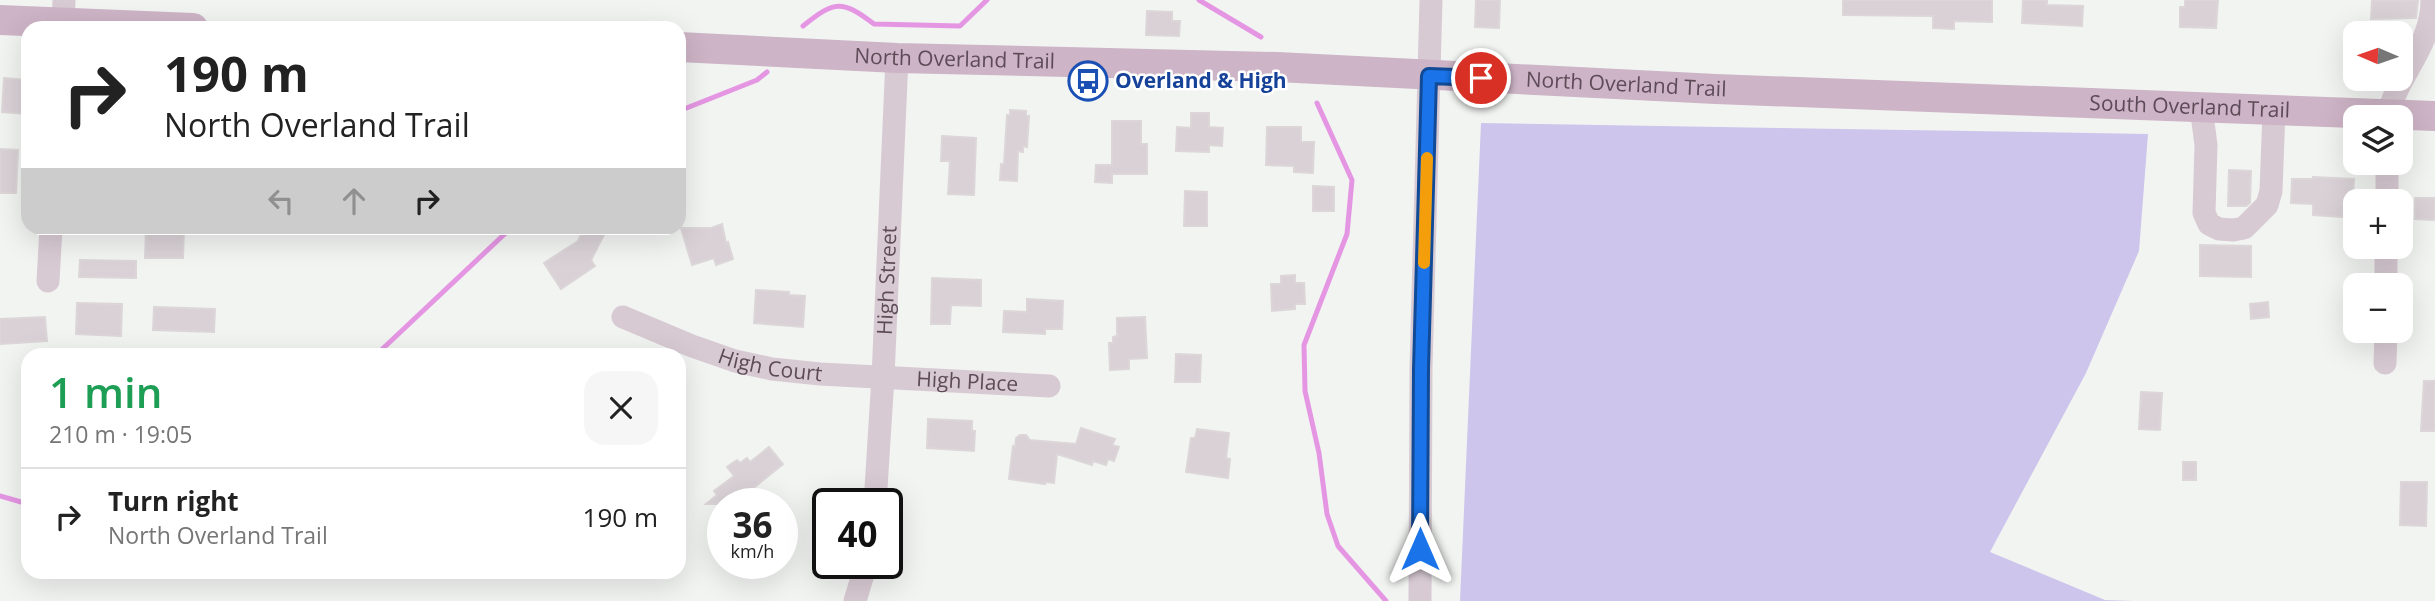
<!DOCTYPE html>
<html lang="en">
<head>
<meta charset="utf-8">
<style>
	body { margin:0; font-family:"Open Sans",sans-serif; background:#f6f6f6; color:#222; height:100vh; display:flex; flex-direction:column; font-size:26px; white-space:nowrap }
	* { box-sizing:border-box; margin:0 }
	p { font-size:23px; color:#767676 }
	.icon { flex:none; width:38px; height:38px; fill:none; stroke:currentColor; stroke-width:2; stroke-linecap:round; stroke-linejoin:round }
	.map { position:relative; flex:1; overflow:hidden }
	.side { position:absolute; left:21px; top:348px; width:665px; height:231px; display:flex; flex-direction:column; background:#fff; border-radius:21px; box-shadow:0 7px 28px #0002 }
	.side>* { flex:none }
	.guide { position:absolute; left:21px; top:21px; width:665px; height:214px; border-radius:21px; box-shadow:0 7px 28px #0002; background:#fff; color:#222; overflow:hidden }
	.needle { width:46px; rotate:272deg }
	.tools { position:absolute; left:2343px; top:21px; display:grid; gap:14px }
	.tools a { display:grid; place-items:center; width:70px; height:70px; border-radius:14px; background:#fff; box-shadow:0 7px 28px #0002; font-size:35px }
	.speed { position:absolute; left:707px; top:488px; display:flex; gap:14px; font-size:35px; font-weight:700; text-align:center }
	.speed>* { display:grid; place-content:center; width:91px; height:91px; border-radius:50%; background:#fff; box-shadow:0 7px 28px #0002; line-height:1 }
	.speed small { font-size:18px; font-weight:400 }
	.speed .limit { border:4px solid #111; border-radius:10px; background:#fff; color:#111 }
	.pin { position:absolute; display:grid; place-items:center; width:60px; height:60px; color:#fff; margin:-30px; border:4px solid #fff; border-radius:50%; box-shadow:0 2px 7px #0007 }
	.me { position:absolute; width:77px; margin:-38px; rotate:0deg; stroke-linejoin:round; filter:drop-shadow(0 0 5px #0008) }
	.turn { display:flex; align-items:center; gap:24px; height:147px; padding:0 28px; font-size:32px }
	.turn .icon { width:91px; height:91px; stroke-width:2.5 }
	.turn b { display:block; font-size:49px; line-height:60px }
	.lanes { display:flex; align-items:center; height:66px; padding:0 28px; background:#0003; justify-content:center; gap:35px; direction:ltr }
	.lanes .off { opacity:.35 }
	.round { display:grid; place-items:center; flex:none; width:74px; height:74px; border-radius:21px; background:#f6f6f6 }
	.headline { display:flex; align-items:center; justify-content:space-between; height:119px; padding:0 28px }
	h1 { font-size:42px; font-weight:600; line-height:52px; color:#1e9e55 }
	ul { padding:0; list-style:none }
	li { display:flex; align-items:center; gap:21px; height:98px; padding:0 28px; border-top:2px solid #e0e0e0 }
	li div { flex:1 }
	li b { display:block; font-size:26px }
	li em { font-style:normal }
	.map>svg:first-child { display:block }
</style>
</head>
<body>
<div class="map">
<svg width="2435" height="601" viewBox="0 0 2435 601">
	<rect width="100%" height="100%" fill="#f2f4f2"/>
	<path fill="#cdc5ec" d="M1481,123L2148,134L2139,251L2086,373L1990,552L2105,600L2134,601H1460Z"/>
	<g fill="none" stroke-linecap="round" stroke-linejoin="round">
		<g stroke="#e596e3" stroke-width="5">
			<path d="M1199,0L1261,37"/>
			<path d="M803,26C835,0 842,0 874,24L960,26L987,0"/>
			<path d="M1317,103L1352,180L1347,234L1304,345L1305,391L1319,453L1327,514L1338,546L1386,601"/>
			<path d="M679,111L757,80L767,72"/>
			<path d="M376,355L511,228"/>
			<path d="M0,496L28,504"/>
		</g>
	</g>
	<g fill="#d9d1d5" stroke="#dcd6d9" stroke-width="2">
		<path d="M1476,0H1500L1499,28L1475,27Z"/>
		<path d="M1843,0H1992V22L1954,21V29L1933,28V16L1843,15Z"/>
		<path d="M2023,0H2047V5L2083,6L2082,26L2022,23Z"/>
		<path d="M2185,0H2218L2216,28L2180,27V7H2185Z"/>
		<path d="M2372,0L2418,1L2416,18L2371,19Z"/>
		<path d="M1147,11L1172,12V21H1180L1179,36L1146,35Z"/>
		<path d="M4,78L27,80L28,114L2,112Z"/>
		<path d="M1010,110L1026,111V116H1029L1027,147L1023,146V152L1018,151L1017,181L1000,180L1001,164H1004L1007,115H1010Z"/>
		<path d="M1191,113H1209V127L1223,128L1222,146L1209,145V152L1176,151L1177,127L1191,128Z"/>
		<path d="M1112,121H1141V144H1147V174H1112V183L1095,182L1096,165H1112Z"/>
		<path d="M1267,127H1301V142H1314L1313,173L1294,172V166L1266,165Z"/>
		<path d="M942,136L976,138L974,195L948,194L950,161H941Z"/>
		<path d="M0,149L18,150L16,193H0Z"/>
		<path d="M2229,170L2251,171L2250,203L2246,206H2228Z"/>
		<path d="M2313,177L2354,179L2352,209H2344L2343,217L2313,215V204L2291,203L2292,179H2313Z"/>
		<path d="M1313,186L1334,187V211H1313Z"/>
		<path d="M1185,191L1207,192V226H1184Z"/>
		<path d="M2415,198H2435V220L2415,219Z"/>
		<path d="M722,224L726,243L728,242L733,259L716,265L714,258L692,265L681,228H711Z"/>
		<path d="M146,228H184L183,258H145Z"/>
		<path d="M584,228H590L604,235L591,260L595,266L561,289L544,263L578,241Z"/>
		<path d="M2200,245L2251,246V277L2200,276Z"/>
		<path d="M80,260L136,261V278L79,277Z"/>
		<path d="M1295,275V283H1304L1305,304H1295V309L1272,311L1271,284H1281V276Z"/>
		<path d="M932,278L981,280V306L951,305L950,324H931Z"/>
		<path d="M756,290L789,292V295L805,296L803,327L754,323Z"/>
		<path d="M1027,299L1063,301L1062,329H1045V334L1003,332L1004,311L1027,312Z"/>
		<path d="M2268,302L2269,317L2251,319L2250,304Z"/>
		<path d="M77,303L122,304L121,336L76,334Z"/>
		<path d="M154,307L215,309L214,332L153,330Z"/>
		<path d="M45,317L47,341L0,344V319Z"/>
		<path d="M1145,317L1147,358L1129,359V369L1110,370L1109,343H1113V337L1117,336V318Z"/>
		<path d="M1176,354L1201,355L1200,382H1175Z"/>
		<path d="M2424,381H2435V431H2421Z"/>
		<path d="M2141,392L2162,393L2160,430L2139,429Z"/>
		<path d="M928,419L972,421V431H975L974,451L927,448Z"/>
		<path d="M1081,428L1115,439L1112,445L1119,447L1114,461L1108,459L1106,465L1093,461L1092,465L1057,454L1054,483L1045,482V484L1009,479L1013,446L1015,447L1016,438L1020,435H1026L1030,440L1076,444Z"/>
		<path d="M1197,429L1229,433L1226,458L1230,459L1228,478L1186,472L1191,438H1195Z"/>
		<path d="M769,447L783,464L750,491L753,495L742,504H706L717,495L714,491L734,476L727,467L737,460L740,463L747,458L750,462Z"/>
		<rect x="2183" y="462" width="13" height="18"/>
		<path d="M2401,482H2427L2426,526L2400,525Z"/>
	</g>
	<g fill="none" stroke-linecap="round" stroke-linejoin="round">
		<g stroke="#d8cad3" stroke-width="23">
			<path d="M63,28L64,0"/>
			<path d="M2201,107L2206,145L2204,213L2209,224L2219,229L2233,230L2244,228L2267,205L2271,191L2274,110"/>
			<path d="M2388,117C2395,77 2432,47 2432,0"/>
			<path d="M2387,201V163"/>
			<path d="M48,281L51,228"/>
			<path d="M2386,285V247"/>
			<path id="s1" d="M623,317L692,346L735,361L772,369L820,374L1049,386"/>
			<path d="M2385,363L2386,331"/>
			<path id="s2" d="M875,504L883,377L897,58"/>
			<path d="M855,601L866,564"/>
			<path d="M1420,601L1421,369L1431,0"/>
		</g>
		<g stroke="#cdb4c6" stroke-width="30">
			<path d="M0,20L193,28"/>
			<path id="s3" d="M679,47L897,58L1277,67L1716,89L2435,116"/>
		</g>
	</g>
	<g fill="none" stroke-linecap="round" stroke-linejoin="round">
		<g stroke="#114b97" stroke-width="18">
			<path id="route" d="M1420,549L1421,369L1429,76L1481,78"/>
		</g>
		<use href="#route" stroke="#1a73e8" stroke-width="12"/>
		<path stroke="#f59e0b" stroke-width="12" d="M1424,263L1427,158"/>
	</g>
	<defs>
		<g id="bus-ring" transform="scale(2.0125)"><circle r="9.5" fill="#fff" stroke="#1a4fb4" stroke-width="1.5"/><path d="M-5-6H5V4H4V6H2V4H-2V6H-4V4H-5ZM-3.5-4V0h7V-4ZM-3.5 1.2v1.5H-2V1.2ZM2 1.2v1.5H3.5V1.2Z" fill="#1a4fb4"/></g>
	</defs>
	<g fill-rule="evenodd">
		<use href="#bus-ring" x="1088" y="81"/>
	</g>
	<g text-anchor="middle" stroke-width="5" stroke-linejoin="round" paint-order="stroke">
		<g font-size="21" fill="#5e4b58" stroke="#fff">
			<text dy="7" stroke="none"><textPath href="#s3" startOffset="276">North Overland Trail</textPath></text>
			<text dy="7" stroke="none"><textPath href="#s3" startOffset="948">North Overland Trail</textPath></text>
			<text dy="7" stroke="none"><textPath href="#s3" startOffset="1512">South Overland Trail</textPath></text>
			<text dy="7" stroke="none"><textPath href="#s2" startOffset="224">High Street</textPath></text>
			<text dy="7" stroke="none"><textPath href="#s1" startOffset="156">High Court</textPath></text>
			<text dy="7" stroke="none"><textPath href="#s1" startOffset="354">High Place</textPath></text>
		</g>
		<g font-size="21" font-weight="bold" fill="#164399" stroke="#fff" text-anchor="start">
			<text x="1115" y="88">Overland &amp; High</text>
		</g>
	</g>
</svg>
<div class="tools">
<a><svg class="needle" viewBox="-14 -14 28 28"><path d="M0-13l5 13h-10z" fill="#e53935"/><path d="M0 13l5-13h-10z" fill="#767676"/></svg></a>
<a><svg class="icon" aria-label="layers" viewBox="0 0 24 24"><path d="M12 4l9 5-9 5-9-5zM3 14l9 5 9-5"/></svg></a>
<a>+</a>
<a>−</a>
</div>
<div class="speed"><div>36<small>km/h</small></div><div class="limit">40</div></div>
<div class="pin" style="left:1481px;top:78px;background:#d93025"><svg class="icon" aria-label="arrive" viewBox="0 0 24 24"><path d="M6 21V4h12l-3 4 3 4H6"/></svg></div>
<svg class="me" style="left:1420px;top:549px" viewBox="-20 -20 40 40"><path d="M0-17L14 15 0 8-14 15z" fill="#1a73e8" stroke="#fff" stroke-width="4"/></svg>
<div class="guide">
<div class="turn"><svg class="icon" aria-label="right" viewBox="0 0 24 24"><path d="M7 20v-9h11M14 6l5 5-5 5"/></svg><div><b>190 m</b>North Overland Trail</div></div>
<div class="lanes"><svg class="icon off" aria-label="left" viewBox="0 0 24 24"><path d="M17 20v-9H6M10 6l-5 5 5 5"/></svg><svg class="icon off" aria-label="ahead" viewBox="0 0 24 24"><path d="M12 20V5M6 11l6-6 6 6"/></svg><svg class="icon" aria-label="right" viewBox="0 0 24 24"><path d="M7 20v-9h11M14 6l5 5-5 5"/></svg></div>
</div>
<section class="side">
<div class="headline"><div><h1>1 min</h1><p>210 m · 19:05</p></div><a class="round"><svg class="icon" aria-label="close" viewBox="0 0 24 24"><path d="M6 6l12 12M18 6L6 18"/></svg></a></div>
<ul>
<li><svg class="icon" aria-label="right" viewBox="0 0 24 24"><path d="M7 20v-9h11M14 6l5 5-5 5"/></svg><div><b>Turn right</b><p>North Overland Trail</p></div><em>190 m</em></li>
</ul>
</section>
</div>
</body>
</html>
